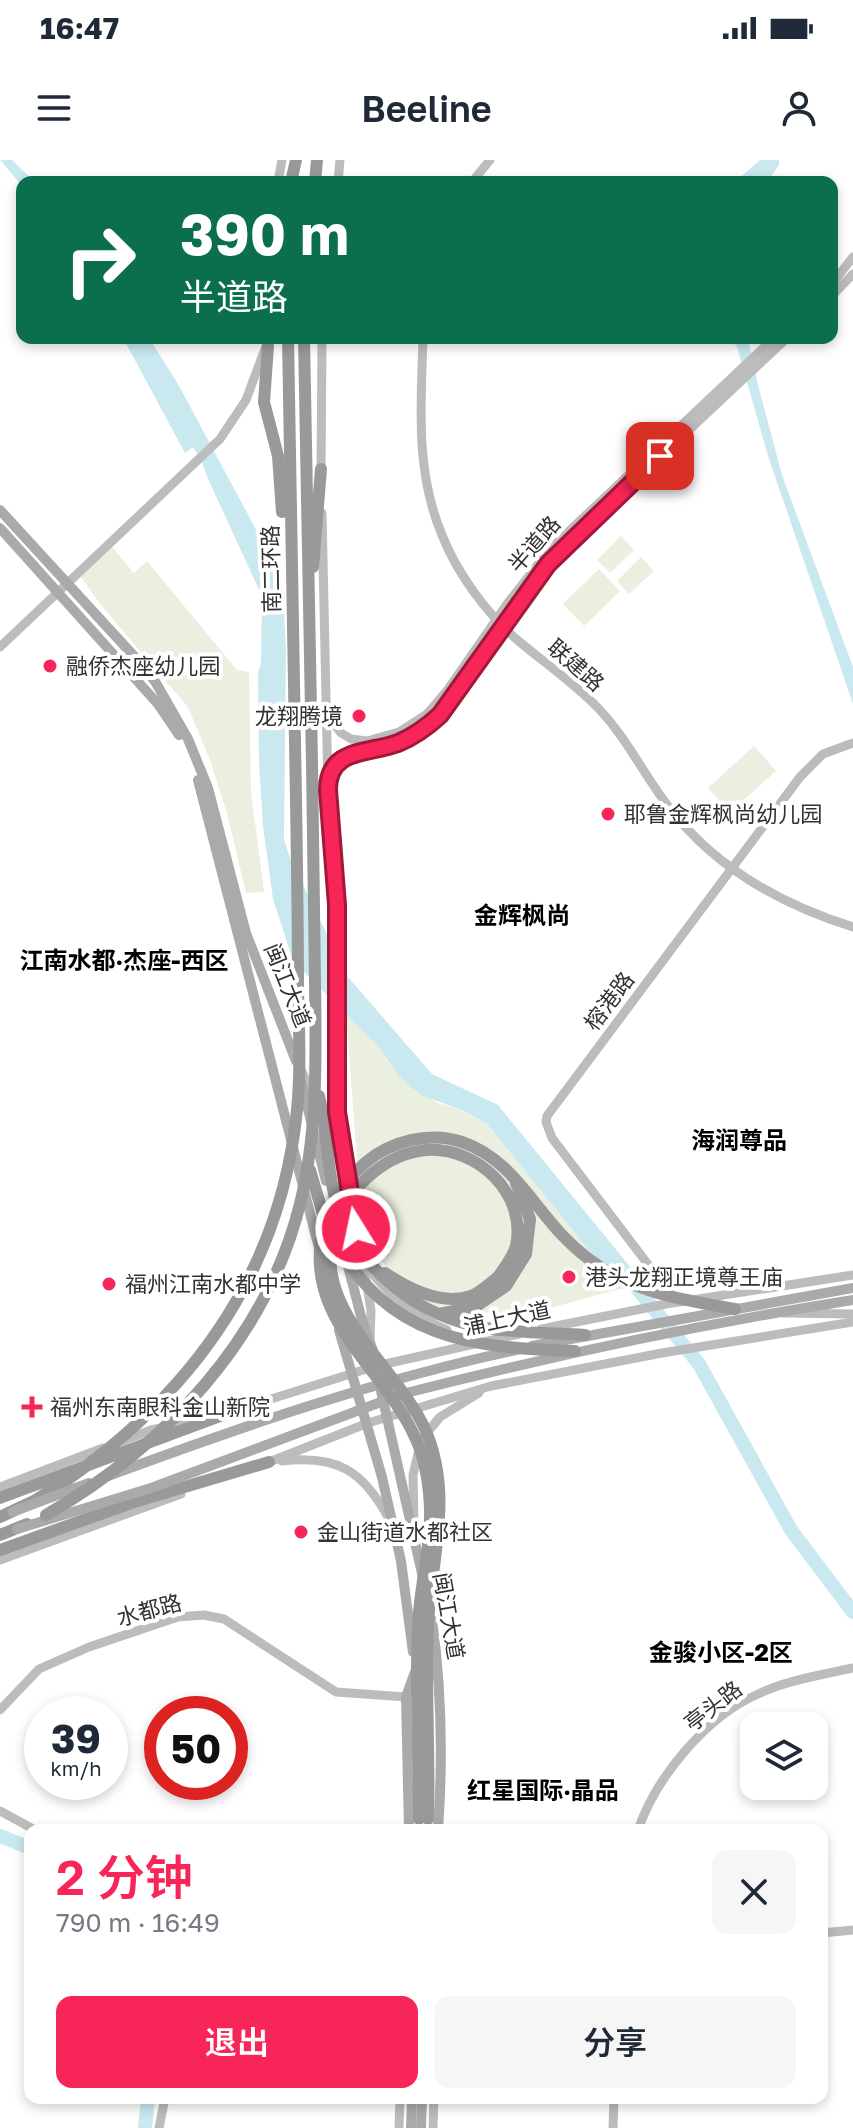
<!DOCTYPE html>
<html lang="zh">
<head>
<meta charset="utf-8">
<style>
	body { margin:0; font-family:"Golos Text","Noto Sans SC",sans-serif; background:#f6f6f7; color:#1f2937; height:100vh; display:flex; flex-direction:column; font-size:30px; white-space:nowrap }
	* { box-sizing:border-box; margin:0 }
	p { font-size:26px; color:#747a83 }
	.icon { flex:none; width:44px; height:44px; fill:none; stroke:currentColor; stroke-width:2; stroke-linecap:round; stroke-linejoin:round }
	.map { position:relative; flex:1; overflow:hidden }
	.drawer { position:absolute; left:24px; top:1664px; width:804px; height:280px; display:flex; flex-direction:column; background:#fff; border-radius:16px; box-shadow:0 4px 12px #0003 }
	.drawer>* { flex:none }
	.banner { position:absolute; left:16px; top:16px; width:822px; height:168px; border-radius:16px; box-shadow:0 4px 12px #0003; background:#0b6e4f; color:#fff; overflow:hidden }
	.tools { position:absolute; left:740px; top:1552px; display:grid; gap:16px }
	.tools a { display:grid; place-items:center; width:88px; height:88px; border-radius:16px; background:#fff; box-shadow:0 4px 12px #0003; font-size:40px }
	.speed { position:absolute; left:24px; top:1536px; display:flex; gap:16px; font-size:40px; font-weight:700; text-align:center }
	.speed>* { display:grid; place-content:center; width:104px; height:104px; border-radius:50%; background:#fff; box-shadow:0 4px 12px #0003; line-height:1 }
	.speed small { font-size:20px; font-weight:400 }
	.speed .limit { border:12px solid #d22; background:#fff; color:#111 }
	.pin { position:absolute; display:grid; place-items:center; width:68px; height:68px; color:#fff; margin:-34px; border-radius:16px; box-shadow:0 4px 12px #0006 }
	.me { position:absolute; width:88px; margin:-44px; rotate:350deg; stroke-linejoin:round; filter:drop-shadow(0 0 6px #0008) }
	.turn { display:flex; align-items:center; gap:28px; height:168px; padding:0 32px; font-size:36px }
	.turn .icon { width:104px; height:104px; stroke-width:2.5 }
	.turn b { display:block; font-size:56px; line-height:68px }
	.round { display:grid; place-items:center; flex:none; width:84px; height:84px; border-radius:16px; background:#f6f6f7 }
	.headline { display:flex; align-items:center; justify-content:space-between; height:136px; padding:0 32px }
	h1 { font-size:48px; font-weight:600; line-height:60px; color:#f72558 }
	.action { display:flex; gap:16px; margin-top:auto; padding:16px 32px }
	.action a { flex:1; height:92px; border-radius:16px; background:#f72558; color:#fff; font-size:32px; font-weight:600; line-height:92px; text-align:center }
	.action a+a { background:#f6f6f7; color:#1f2937 }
	.status { display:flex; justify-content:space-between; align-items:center; height:56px; padding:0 40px; background:#fff; direction:ltr }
	.status svg { height:22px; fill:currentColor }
	header { display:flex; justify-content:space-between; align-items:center; height:104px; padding:0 32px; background:#fff; font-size:36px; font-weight:600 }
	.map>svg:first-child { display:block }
</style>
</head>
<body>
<div class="status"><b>16:47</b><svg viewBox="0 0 49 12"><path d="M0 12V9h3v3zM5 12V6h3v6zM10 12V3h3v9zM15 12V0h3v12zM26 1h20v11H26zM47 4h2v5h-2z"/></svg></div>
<header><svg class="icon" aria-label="menu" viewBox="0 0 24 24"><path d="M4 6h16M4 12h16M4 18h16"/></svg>Beeline<svg class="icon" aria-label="person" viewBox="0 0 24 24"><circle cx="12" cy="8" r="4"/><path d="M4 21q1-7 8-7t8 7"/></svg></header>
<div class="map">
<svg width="853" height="1968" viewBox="0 0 853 1968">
	<rect width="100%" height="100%" fill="#fff"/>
	<g fill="#eaefdf">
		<path d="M621,376L634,390L610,413L597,400Z"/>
		<path d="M112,387L134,413L147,401L237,510L249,512L251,632L264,732L246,733L227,653L210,600L188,547L101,445L80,416Z"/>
		<path d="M641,397L654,411L629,434L617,421Z"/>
		<path d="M599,409L620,431L584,466L563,444Z"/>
		<path d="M754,586L776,611L730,652L708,628Z"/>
		<path d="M346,853L378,886L391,906L435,942L465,951L487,964L620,1129L520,1156L513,1149L498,1155L488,1152C478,1162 466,1156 454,1152C437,1148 423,1140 410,1130C367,1096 366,1066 363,1015L358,1013Z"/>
	</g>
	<g fill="#cae8f0">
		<path d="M0,0H12L35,22H22V26Z"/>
		<path d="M760,0H779V5L767,22H719L743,15Z"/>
		<path d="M123,178H149L178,224L282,418L286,487L284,679L290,698L347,816L432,914L498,945L645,1125L620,1129L487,964L465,951L423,936L412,928L398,915L378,886L293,801L273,739L263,666L259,604L258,513L261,503L262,436L208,319L201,299L193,287L185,293Z"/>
		<path d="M730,178H748L758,225L782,315L853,507V544L768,296L737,187Z"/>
	</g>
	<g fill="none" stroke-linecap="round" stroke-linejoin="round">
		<g stroke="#cae8f0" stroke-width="14">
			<path d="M631,1121L699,1204L791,1370L853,1452"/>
			<path d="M0,1676L30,1688"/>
			<path d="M145,1968L148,1938"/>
		</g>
		<g stroke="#bcbcbc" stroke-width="9">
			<path d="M278,22L282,0"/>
			<path d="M338,22L340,0"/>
			<path d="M472,22L490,0"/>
			<path d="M832,124L853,97"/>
			<path d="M832,136L853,114"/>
			<path d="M423,178C421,245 415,311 442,375C457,413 485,451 515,478C543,502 573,522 598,548C625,576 642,611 665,642C711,705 779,744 853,767"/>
			<path d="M321,315L322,178"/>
			<path d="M322,353L328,630L337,745V952L371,1150L370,1179"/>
			<path d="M0,487L220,279L246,240L269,178"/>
			<path d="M329,558L341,573L351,579L367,581L399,572L427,554L446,532L507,444L550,389L774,178"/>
			<path d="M330,616C345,588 370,593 397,583C413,577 427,567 440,555L521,440L557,394L787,178"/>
			<path d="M300,907L313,937"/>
			<path d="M369,1109C388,1136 417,1157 447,1170"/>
			<path d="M672,1136L552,978L546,962L547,956L800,617L823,594L853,583"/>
			<path d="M783,1153L853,1154"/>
			<path d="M541,1169L666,1144L853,1115"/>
			<path d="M217,1256L376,1206L519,1174"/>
			<path d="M425,1275L440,1257L479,1233"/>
			<path d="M117,1283L151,1270L195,1261"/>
			<path d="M282,1301C337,1295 363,1310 389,1359"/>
			<path d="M269,1302L368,1263L491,1226L662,1193L853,1162"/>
			<path d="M0,1327L103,1288"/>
			<path d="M414,1365L413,1315L419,1289"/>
			<path d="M0,1400L181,1334"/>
			<path d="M0,1550L39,1509L89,1487L178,1457L204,1455L224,1459L336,1532L406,1537"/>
			<path d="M0,1651L35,1670"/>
			<path d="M638,1670C656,1617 706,1557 758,1534C788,1520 821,1515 853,1508"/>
			<path d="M822,1773L853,1770"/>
			<path d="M159,1968L165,1938"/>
			<path d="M399,1968L400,1938"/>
			<path d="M433,1968L434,1938"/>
			<path d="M613,1968L614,1938"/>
		</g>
		<g stroke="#aaa" stroke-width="10">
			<path d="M0,350L143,506L156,523L188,579L208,628L246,773L296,901"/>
			<path d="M0,368L158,544L179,575"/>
			<path d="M198,620L319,1088"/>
			<path d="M301,921L326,1021"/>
			<path d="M337,1064L362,1160L373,1191"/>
			<path d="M339,1170L382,1317L401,1401L413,1492"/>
			<path d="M379,1222L423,1418"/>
			<path d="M406,1233C555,1195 701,1164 853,1140"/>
			<path d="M432,1460C442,1531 443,1599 438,1670"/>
			<path d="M409,1670L406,1537L415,1512"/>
			<path d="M411,1968L412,1938"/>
			<path d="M421,1968L422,1938"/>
		</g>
		<g stroke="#999" stroke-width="12">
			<path d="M291,22L296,0"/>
			<path d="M315,22L317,0"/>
			<path d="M288,178L296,639"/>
			<path d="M304,178L312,603"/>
			<path d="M268,186L264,242L278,296L282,352"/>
			<path d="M313,407L321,309"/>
			<path d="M385,1113C409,1129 442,1146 471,1136C480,1133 490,1123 498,1117"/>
			<path d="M0,1338L223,1255"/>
			<path d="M0,1357L34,1341L67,1320"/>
			<path d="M0,1375L27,1364"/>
			<path d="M0,1390L134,1342L269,1302"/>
		</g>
		<g stroke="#aaa" stroke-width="10">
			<path d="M532,1186L853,1128"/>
			<path d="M108,1316C241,1267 378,1219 516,1190"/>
			<path d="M12,1352L89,1323"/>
			<path d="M17,1369L151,1328L397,1236"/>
		</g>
		<g stroke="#999" stroke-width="12">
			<path d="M319,936C328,972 326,1009 337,1045C359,1111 419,1157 486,1168C518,1173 552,1173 585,1175"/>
			<path d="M310,1010L325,1061"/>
			<path d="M333,1078C388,1179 470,1188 575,1191"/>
			<path d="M439,1154L475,1147L506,1126L526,1094L530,1059L516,1023"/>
			<path d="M67,1320C195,1230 281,1110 297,950C301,910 299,869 298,828C298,765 297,702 296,639"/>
			<path d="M46,1355C164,1287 266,1180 300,1044C318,971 316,896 315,821C314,749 313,676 312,603"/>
			<path d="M419,1659C419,1594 415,1530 418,1465C420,1422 434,1377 429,1333C427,1313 423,1293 414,1275C381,1205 305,1160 322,1073C328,1045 343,1022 365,1003C390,981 430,971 462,982C509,998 530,1041 562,1075C613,1129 666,1137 735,1149"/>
			<path d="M428,1659C430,1595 425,1530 428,1466C431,1398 454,1335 425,1269C394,1202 305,1145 337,1062C351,1025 387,993 427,990C478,987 527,1034 516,1086C513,1097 504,1108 498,1117"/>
		</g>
	</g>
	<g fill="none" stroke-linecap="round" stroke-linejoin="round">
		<g stroke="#a11839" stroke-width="20">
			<path id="route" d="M356,1069L337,952V745L328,630C328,587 370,594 398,583C415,576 427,567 440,555L548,404L660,296"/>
		</g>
		<use href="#route" stroke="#f72558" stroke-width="14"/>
	</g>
	<g fill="#f72558" stroke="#fff" stroke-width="3">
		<circle cx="50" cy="506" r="8"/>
		<circle cx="359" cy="556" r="8"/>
		<circle cx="608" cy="654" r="8"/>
		<circle cx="569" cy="1117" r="8"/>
		<circle cx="109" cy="1124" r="8"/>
		<path d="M28 1235h8v8h8v8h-8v8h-8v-8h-8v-8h8z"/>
		<circle cx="301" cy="1372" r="8"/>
	</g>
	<g text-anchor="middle" stroke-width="8" stroke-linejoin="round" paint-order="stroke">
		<g font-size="22" fill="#323232" stroke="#fff">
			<text transform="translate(534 384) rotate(-49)" y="8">半道路</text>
			<text transform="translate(271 409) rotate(-91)" y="8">南二环路</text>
			<text transform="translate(576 505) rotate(41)" y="8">联建路</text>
			<text transform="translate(288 825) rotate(68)" y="8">闽江大道</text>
			<text transform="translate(609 841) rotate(-53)" y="8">榕港路</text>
			<text transform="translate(507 1158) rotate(-12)" y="8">浦上大道</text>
			<text transform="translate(149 1450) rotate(-15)" y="8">水都路</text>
			<text transform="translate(449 1456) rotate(80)" y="8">闽江大道</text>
			<text transform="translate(713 1546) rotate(-38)" y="8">亭头路</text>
		</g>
		<g font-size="22" fill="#323232" stroke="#fff" text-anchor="start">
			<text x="66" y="514">融侨杰座幼儿园</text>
			<text x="343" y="564" text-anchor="end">龙翔腾境</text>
			<text x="624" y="662">耶鲁金辉枫尚幼儿园</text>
			<text x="585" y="1125">港头龙翔正境尊王庙</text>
			<text x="125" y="1132">福州江南水都中学</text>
			<text x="50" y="1255">福州东南眼科金山新院</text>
			<text x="317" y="1380">金山街道水都社区</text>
		</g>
		<g font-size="24" font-weight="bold" fill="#000" stroke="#fff">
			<text x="522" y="764">金辉枫尚</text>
			<text x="124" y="809">江南水都·杰座-西区</text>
			<text x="739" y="989">海润尊品</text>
			<text x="721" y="1501">金骏小区-2区</text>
			<text x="543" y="1639">红星国际·晶品</text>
		</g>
	</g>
</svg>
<div class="tools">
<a><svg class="icon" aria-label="layers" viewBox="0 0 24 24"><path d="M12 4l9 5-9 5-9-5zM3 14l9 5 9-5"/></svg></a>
</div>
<div class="speed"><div>39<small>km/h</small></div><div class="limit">50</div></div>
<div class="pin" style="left:660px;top:296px;background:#d93025"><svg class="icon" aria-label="arrive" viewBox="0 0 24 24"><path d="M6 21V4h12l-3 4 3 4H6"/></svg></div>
<svg class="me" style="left:356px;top:1069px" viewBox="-20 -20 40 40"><circle r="17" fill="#f72558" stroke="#fff" stroke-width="3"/><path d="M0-11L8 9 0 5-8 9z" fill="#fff"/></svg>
<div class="banner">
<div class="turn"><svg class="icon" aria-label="right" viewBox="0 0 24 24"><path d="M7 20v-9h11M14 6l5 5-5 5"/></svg><div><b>390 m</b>半道路</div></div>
</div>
<section class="drawer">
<div class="headline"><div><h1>2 分钟</h1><p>790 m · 16:49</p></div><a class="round"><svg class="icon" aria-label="close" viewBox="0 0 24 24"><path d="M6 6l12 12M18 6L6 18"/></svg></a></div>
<div class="action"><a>退出</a><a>分享</a></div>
</section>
</div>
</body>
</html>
